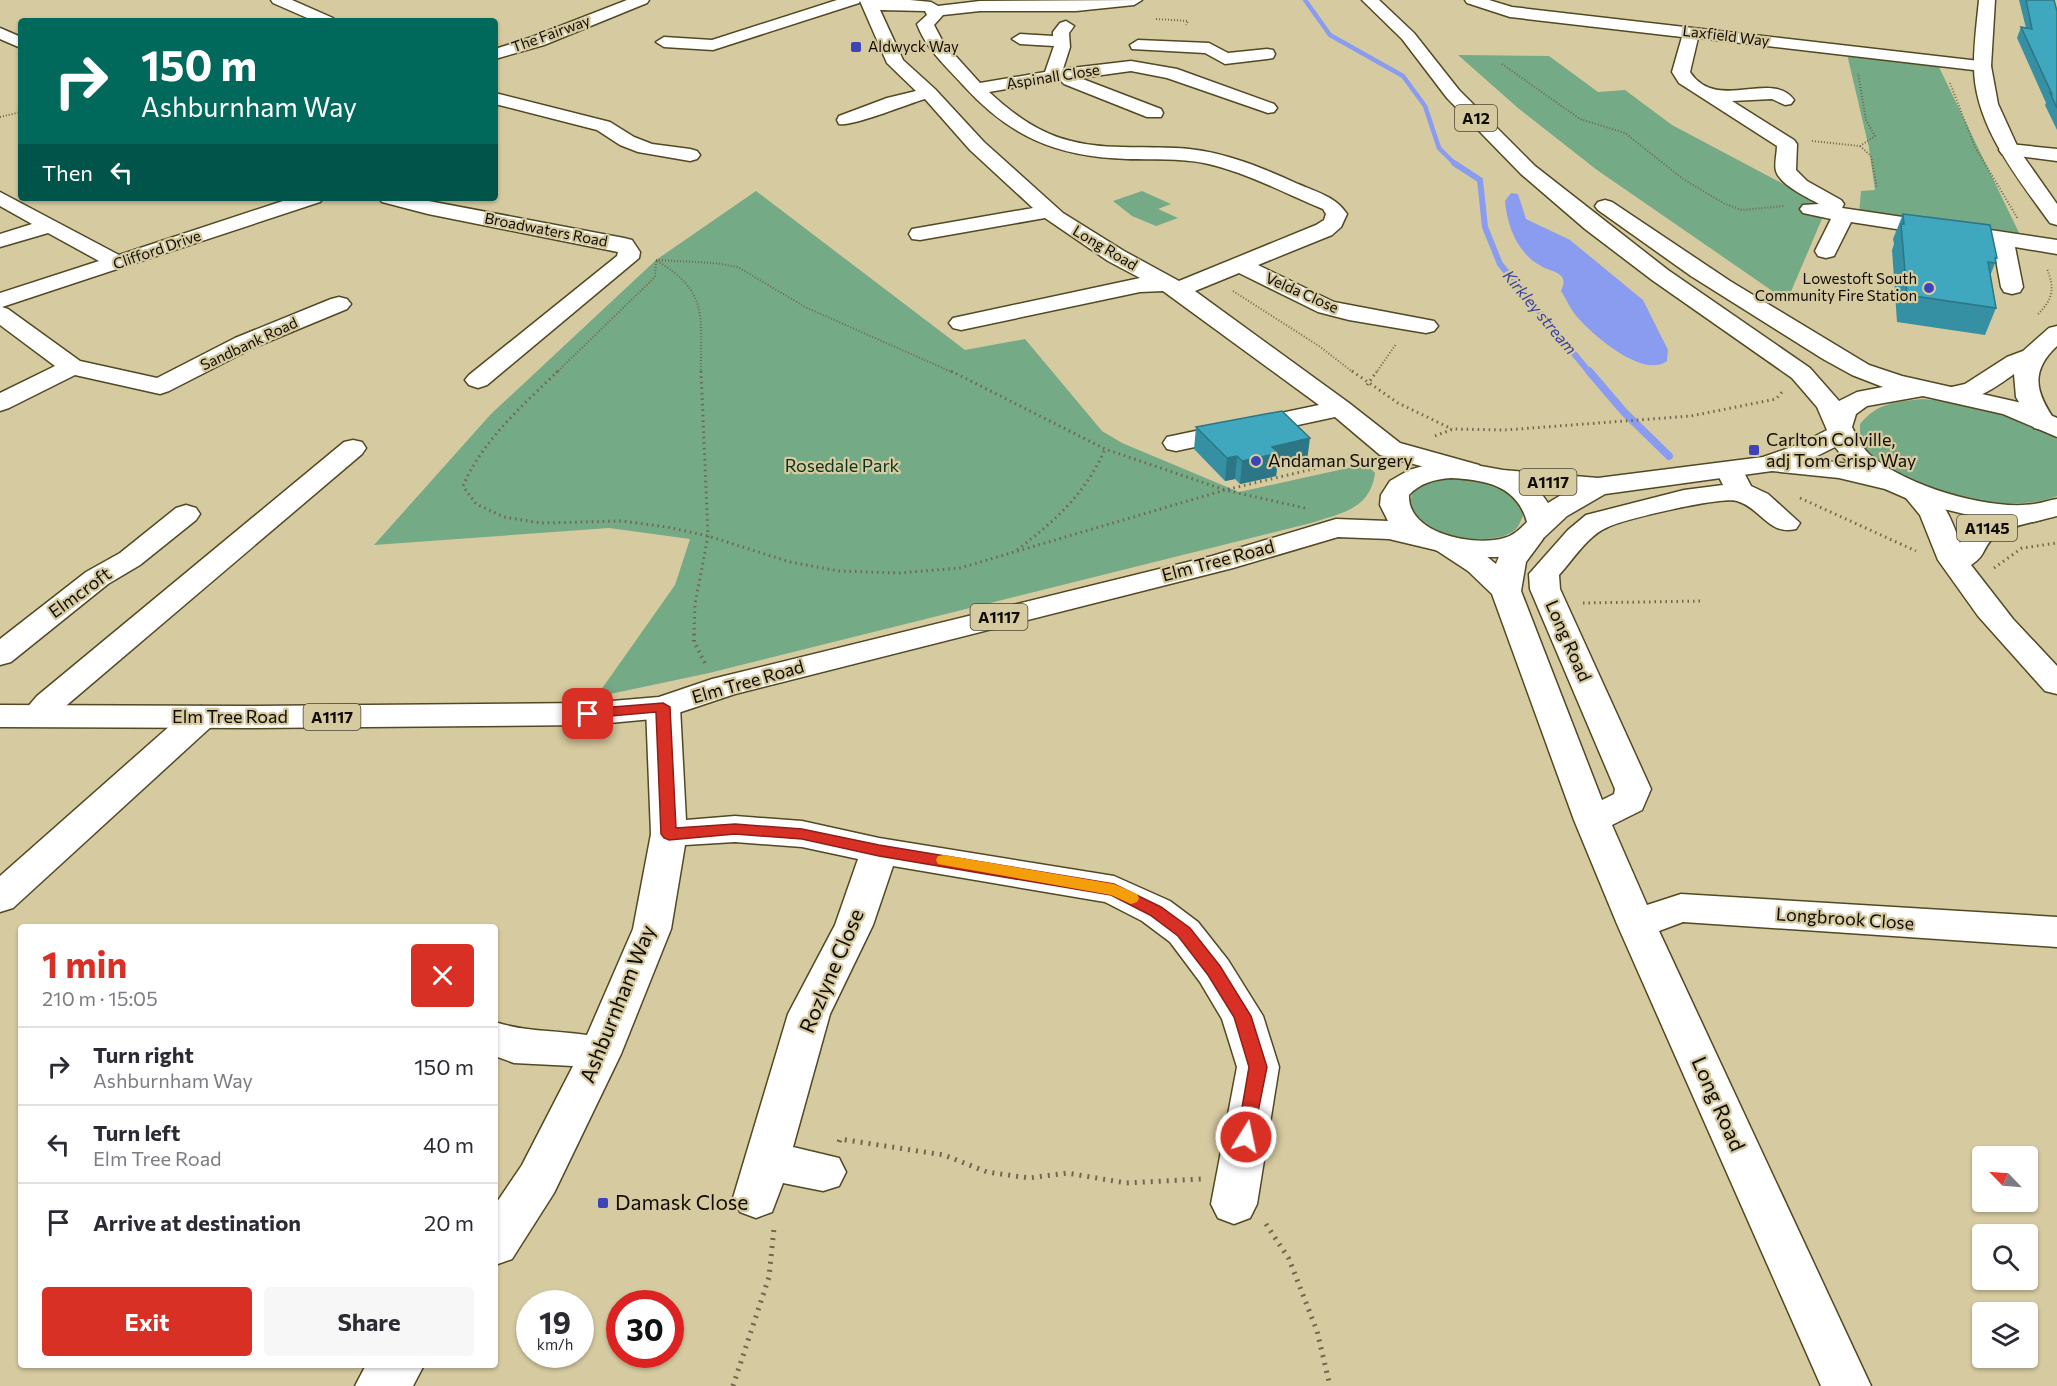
<!DOCTYPE html>
<html lang="en">
<head>
<meta charset="utf-8">
<style>
	body { margin:0; font-family:Commissioner,sans-serif; background:#f7f7f7; color:#2b2b33; height:100vh; display:flex; flex-direction:column; font-size:22px; white-space:nowrap }
	* { box-sizing:border-box; margin:0 }
	p { font-size:20px; color:#7c7c81 }
	.icon { flex:none; width:33px; height:33px; fill:none; stroke:currentColor; stroke-width:2; stroke-linecap:round; stroke-linejoin:round }
	.map { position:relative; flex:1; overflow:hidden }
	.sheet { position:absolute; left:18px; top:924px; width:480px; height:444px; display:flex; flex-direction:column; background:#fff; border-radius:6px; box-shadow:0 2px 4px #0004 }
	.sheet>* { flex:none }
	.guide { position:absolute; left:18px; top:18px; width:480px; height:183px; border-radius:6px; box-shadow:0 2px 4px #0004; background:#00695c; color:#fff; overflow:hidden }
	.needle { width:39px; rotate:295deg }
	.fabs { position:absolute; left:1972px; top:1146px; display:grid; gap:12px }
	.fabs a { display:grid; place-items:center; width:66px; height:66px; border-radius:6px; background:#fff; box-shadow:0 2px 4px #0004; font-size:30px }
	.speed { position:absolute; left:516px; top:1290px; display:flex; gap:12px; font-size:30px; font-weight:700; text-align:center }
	.speed>* { display:grid; place-content:center; width:78px; height:78px; border-radius:50%; background:#fff; box-shadow:0 2px 4px #0004; line-height:1 }
	.speed small { font-size:15px; font-weight:400 }
	.speed .limit { border:9px solid #d22; background:#fff; color:#111 }
	.pin { position:absolute; display:grid; place-items:center; width:51px; height:51px; color:#fff; margin:-26px; border-radius:12px; box-shadow:0 3px 9px #0006 }
	.me { position:absolute; width:66px; margin:-33px; rotate:10deg; stroke-linejoin:round; filter:drop-shadow(0 0 4px #0008) }
	.turn { display:flex; align-items:center; gap:21px; height:126px; padding:0 24px; font-size:27px }
	.turn .icon { width:78px; height:78px; stroke-width:2.5 }
	.turn b { display:block; font-size:42px; line-height:51px }
	.then { display:flex; align-items:center; height:57px; padding:0 24px; background:#0003; gap:12px; font-size:22px }
	.round { display:grid; place-items:center; flex:none; width:63px; height:63px; border-radius:6px; background:#f7f7f7 }
	.headline { display:flex; align-items:center; justify-content:space-between; height:102px; padding:0 24px }
	h1 { font-size:36px; font-weight:700; line-height:45px; color:#d93025 }
	.cta { display:flex; gap:12px; margin-top:auto; padding:12px 24px }
	.cta a { flex:1; height:69px; border-radius:6px; background:#d93025; color:#fff; font-size:24px; font-weight:700; line-height:69px; text-align:center }
	.cta a+a { background:#f7f7f7; color:#2b2b33 }
	ul { padding:0; list-style:none }
	li { display:flex; align-items:center; gap:18px; height:78px; padding:0 24px; border-top:2px solid #e1e1e2 }
	li div { flex:1 }
	li b { display:block; font-size:22px }
	li em { font-style:normal }
	.map>svg:first-child { display:block }
</style>
</head>
<body>
<div class="map">
<svg width="2057" height="1386" viewBox="0 0 2057 1386">
	<rect width="100%" height="100%" fill="#d6caa0"/>
	<g fill="#75aa86">
		<path d="M1847,54L1938,65L2023,241L1859,214L1861,191L1875,190L1869,148Z"/>
		<path d="M1458,55L1549,56L1598,92L1625,90L1672,125L1827,207L1787,301L1597,170L1518,108Z"/>
		<path d="M756,191L965,350L1025,339L1102,431L1122,443L1239,492L1366,464L1375,473C1370,510 1341,513 1311,523L709,673L596,697L675,585L690,539L609,528L374,545L491,414L656,260Z"/>
		<path d="M1142,191L1171,204L1158,209L1178,218L1156,226L1132,216L1113,201Z"/>
		<path d="M1923,399C1973,403 2014,414 2057,439V496C2008,517 1889,490 1862,442C1860,437 1860,429 1860,424C1878,402 1896,402 1923,399Z"/>
		<path d="M1450,479C1471,480 1504,482 1518,502C1521,506 1522,512 1523,516C1521,520 1519,526 1516,529C1496,548 1441,537 1421,522C1417,519 1413,512 1410,507L1412,493L1427,483Z"/>
	</g>
	<path fill="#8a9cf0" d="M1511,193L1518,194L1526,219L1570,240L1643,300L1668,350L1667,361C1644,379 1594,336 1579,319C1571,311 1567,300 1561,291C1563,286 1565,282 1562,277C1558,271 1547,270 1541,266C1518,254 1507,226 1505,201Z"/>
	<g fill="none" stroke-linecap="round" stroke-linejoin="round">
		<path stroke="#8a9cf0" stroke-width="4.5" d="M1305,0L1330,35L1403,76L1425,106L1439,148L1456,165"/>
		<path stroke="#8a9cf0" stroke-width="6" d="M1454,163L1480,180L1485,227L1500,264L1590,373"/>
		<path stroke="#8a9cf0" stroke-width="8" d="M1589,371L1624,412L1669,456"/>
		<g stroke="#524822" stroke-width="3">
			<g id="minor">
				<path d="M271,0H292L333,18L335,21H314L273,3Z"/>
				<path d="M627,0H649L647,3L544,45L495,59V49L532,37Z"/>
				<path d="M837,0H910L931,2L938,6L980,1L1142,0L1134,5L1076,11H980L943,15L934,25L943,42L980,83L1045,72L1054,46L1020,44L1012,39L1020,34L1053,36V32L1060,23L1066,21L1074,26L1069,33L1070,47L1063,69L1131,61L1177,69L1274,104L1277,108L1274,112L1268,113L1167,78L1131,71L1080,78L1161,109L1163,113L1161,117H1147L1064,84L1060,80L989,92C1013,114 1038,133 1071,141C1109,151 1150,145 1189,149C1227,153 1263,168 1298,184C1317,192 1336,197 1347,214L1341,227L1332,235L1258,265L1334,302L1434,321L1438,326L1434,331L1426,333L1349,320L1318,312L1239,273L1195,291L1349,403L1400,443L1479,465L1483,471L1479,477L1469,479L1380,455L1335,417L1176,451L1167,449L1163,443L1167,437L1319,405L1163,291L1140,292L961,330L953,328L949,323L953,318L1140,278L1108,261L1045,218L920,240L912,239L909,234L912,229L1033,208L970,150L925,99C907,104 852,127 839,124L837,120L839,116L887,98L916,91L887,63L860,1L859,3L713,50L664,47L656,42L664,37L712,40ZM880,10L925,11L927,15L917,24C926,49 946,66 963,85C1010,137 1057,157 1127,159C1153,160 1179,158 1204,163C1246,172 1284,193 1323,209L1326,214L1324,220L1316,225L1179,281L1124,251L1063,213L984,142L935,89L903,60Z"/>
				<path d="M1465,0H1489L1512,7L1988,62L1991,66L1988,70L1982,71L1698,38L1690,72C1717,113 1772,69 1794,100L1791,104L1785,105L1772,99L1732,101L1794,140L1797,144L1796,170L1807,181L1841,200L1844,204L1842,208L2057,240V254L2015,247L2023,287L2020,292L2012,294L2004,292L2001,287L1993,244L1851,222L1834,256L1826,258L1818,256L1815,251L1831,219L1803,213L1800,209L1803,205L1819,204C1808,198 1780,185 1776,171C1774,164 1777,153 1777,146L1679,83L1672,72L1682,37L1510,17L1467,3Z"/>
				<path d="M0,28L21,37V48L0,39Z"/>
				<path d="M1138,40L1209,43L1228,53L1267,49L1273,50L1275,54L1273,58L1267,59L1225,64L1205,53L1132,49L1130,45Z"/>
				<path d="M495,93L610,122L634,137L652,144L690,149L697,151L700,155L697,159L690,161L638,152L620,145L597,130L495,104Z"/>
				<path d="M2009,144L2057,149V161L2002,154L1999,150L2002,146Z"/>
				<path d="M0,192L119,255L292,198H323L320,202L2,307L8,309L80,361L157,378L235,338L331,299L339,297L347,299L351,304L347,309L253,348L169,391L160,394L75,375L9,408L0,411V393L55,366L0,325V293L99,261L48,233L0,247V234L32,224L0,206Z"/>
				<path d="M379,198H413L624,238L632,240L640,252L639,258L487,385L478,388L469,385L465,380L469,375L617,256L618,252L428,214L382,202Z"/>
				<path d="M353,440L362,442L366,448L362,454L61,710C49,724 42,729 24,725L19,717L37,696L344,442Z"/>
				<path d="M1730,463L1740,465L1751,486L1768,494L1800,523L1796,529C1769,536 1761,508 1737,501C1722,496 1625,519 1608,527C1588,535 1573,560 1559,575L1560,589L1651,789L1642,810L1612,825L1647,905L1681,894L2057,917V947L1683,922L1659,931L1871,1386H1821L1617,924L1574,820L1492,594L1468,571L1436,550L1431,544L1436,538C1458,532 1479,550 1496,564C1504,544 1516,527 1538,533L1543,539L1526,562L1521,591L1602,800L1614,794L1615,789L1530,589L1529,574L1568,530L1586,515L1684,490L1723,485L1716,471L1720,465Z"/>
				<path d="M186,505L196,508L200,514L196,520L140,565L108,584L11,662L0,665V639L86,572L120,553L176,508Z"/>
				<path d="M663,696L675,700L680,707L686,820L735,816L802,821L879,838L1114,876L1170,901L1198,922L1228,960L1263,1016L1279,1067L1257,1204L1250,1218L1234,1224L1218,1218L1211,1204L1237,1067L1222,1019L1200,982L1170,942L1142,921L1105,902L893,866L873,925L830,1014L793,1147L839,1158L846,1172L839,1186L823,1191L783,1183L772,1212L756,1218L740,1212L733,1198L788,1014L835,925L858,859L802,847L735,842L685,845L671,929L621,1054L554,1193L512,1259L495,1265V1205L522,1165L573,1066L514,1063L495,1056V1022C525,1032 556,1030 587,1035L633,929L651,834L646,707L651,700Z"/>
				<path d="M201,706L213,709L218,717L213,725L13,908L0,912V876L189,709Z"/>
				<path d="M366,1365H424L413,1386H355Z"/>
			</g>
		</g>
		<g stroke="#524822" stroke-width="3">
			<g id="major">
				<path d="M1979,0H1995L1991,66L1998,104L2019,150L2057,204V225L2050,223C2017,177 1973,124 1974,64C1974,43 1977,21 1979,0Z"/>
				<path d="M2057,326V346C2029,372 2036,393 2056,422L2052,428L2043,430L2034,428L2016,397L2014,374C1993,389 1971,406 1943,399L1939,394L1943,389L1965,384L2007,357L2023,351L2049,328Z"/>
				<path d="M1915,484C1941,490 1952,520 1960,543C1963,535 1970,525 1978,521C1992,513 2028,503 2043,507L2047,513L2043,519C2028,524 2001,527 1991,540C1982,551 1985,556 1971,565L2013,619L2057,666V694L2045,691L1978,616L1938,560L1920,515L1901,492L1905,486Z"/>
			</g>
		</g>
		<g stroke="#524822" stroke-width="3">
			<path id="highway" d="M1362,0H1379L1414,33L1459,90L1535,166L1668,270L1810,368L1839,401L1857,392L1883,387L1852,375L1823,359L1691,276L1598,210L1595,206L1598,202L1605,200L1612,202L1730,281L1869,365L1902,376L2022,403L2057,418V437L2003,414L1923,396L1867,406L1856,414L1852,427C1857,437 1861,446 1869,454C1903,485 1988,511 2034,504C2042,503 2050,500 2057,499V516L2033,522L1989,520L1915,502L1885,489L1839,478L1772,471L1605,494L1567,516L1536,545L1523,551L1500,557H1468L1452,554L1389,539L1338,537L1233,568L735,694L663,718L588,725L247,728L0,727V705L247,706L588,703L659,697L712,679L1212,556L1336,519L1388,521L1380,505L1381,495L1390,481L1409,470L1430,464L1464,463L1503,470L1598,478L1763,457L1800,444L1827,430L1817,407L1792,378L1652,280L1585,229L1521,174L1447,98L1402,39ZM1835,447L1849,464L1811,459ZM1451,478C1485,480 1517,485 1527,522C1520,529 1513,536 1504,538C1475,547 1407,534 1409,495C1420,483 1435,479 1451,478ZM1538,489L1566,492L1548,503Z"/>
		</g>
		<g stroke="#70684e" stroke-width="2" stroke-dasharray="1 2" stroke-linecap="butt">
			<path d="M1156,19L1188,21L1186,25"/>
			<path d="M1502,64L1580,119L1625,133L1683,179L1725,204L1742,210L1784,206"/>
			<path d="M1950,83L1975,147L2018,219"/>
			<path d="M0,117L21,112"/>
			<path d="M1812,141L1860,146L1875,136L1866,120L1858,73"/>
			<path d="M1860,146L1871,156L1877,188"/>
			<path d="M656,260L715,263L738,267L805,307L954,373"/>
			<path d="M657,261C710,292 700,318 701,373"/>
			<path d="M1233,291L1319,346L1354,373"/>
			<path d="M2038,314C2053,299 2055,289 2047,269"/>
			<path d="M556,373L655,277L656,261"/>
			<path d="M1376,373L1396,344"/>
		</g>
		<g stroke="#70684e" stroke-width="3" stroke-dasharray="1.5 4" stroke-linecap="butt">
			<path d="M558,371C523,405 482,441 463,486L476,504L504,517L541,523L623,521L667,527L708,536L790,562L839,571L899,573L960,568L1225,490L1309,509"/>
			<path d="M951,371L1105,449L1225,490L1359,458"/>
			<path d="M1352,371L1398,403L1452,429"/>
			<path d="M1367,385L1377,371"/>
			<path d="M1435,436L1453,429L1505,430L1691,416L1776,399L1783,391"/>
			<path d="M1800,498L1916,551"/>
			<path d="M1017,550C1055,521 1086,493 1105,449"/>
			<path d="M1994,568L2022,548L2057,543"/>
			<path d="M1583,603L1703,601"/>
			<path d="M694,635L695,604L708,536L701,371"/>
		</g>
		<path stroke="#70684e" stroke-width="4" stroke-dasharray="1.5 4.5" stroke-linecap="butt" d="M694,634V642L706,665"/>
		<g stroke="#70684e" stroke-width="5" stroke-dasharray="2 6" stroke-linecap="butt">
			<path d="M839,1142L840,1139L944,1155L987,1172L1029,1178L1067,1173L1126,1183L1201,1179"/>
			<path d="M1266,1224L1289,1259L1317,1331L1330,1386"/>
			<path d="M733,1386L769,1277L774,1228"/>
		</g>
		<use href="#minor" fill="#fff" fill-rule="evenodd"/>
		<use href="#major" fill="#fff" fill-rule="evenodd"/>
		<use href="#highway" fill="#fff" fill-rule="evenodd"/>
	</g>
	<g fill="#3690a3">
		<path d="M2019,0H2054L2057,11V130L2045,105L2046,103L2017,38L2021,27L2026,28Z"/>
		<path d="M1903,214L1997,258L1990,276L1996,308L1985,335L1897,322L1892,250L1894,244L1893,239Z"/>
		<path d="M1196,427L1307,461L1277,468L1276,476L1240,484L1235,479L1225,481L1194,449Z"/>
	</g>
	<g fill="#2c7685">
		<path d="M1310,438L1307,461L1277,468L1276,476L1240,484L1242,461L1272,447Z"/>
		<path d="M1237,456L1235,479L1225,481L1227,458Z"/>
	</g>
	<g fill="#3fa8be" stroke="#2c7685" stroke-width="1.5">
		<path d="M2026,0H2054L2057,11V108L2050,93L2052,94L2021,27L2032,29Z"/>
		<path d="M1903,214L1990,225L1997,258H1995L1996,263L1988,262L1996,308L1907,295L1901,224H1904Z"/>
		<path d="M1282,411L1310,438L1272,447L1279,453L1242,461L1237,456L1227,458L1196,427Z"/>
	</g>
	<path fill="#d93025" stroke="#8d1f18" stroke-width="1.5" d="M663,703L670,707L676,828L735,824L802,829L879,845L1114,884L1161,907L1190,928L1220,966L1251,1016L1267,1067L1252,1142L1246,1145L1239,1142L1237,1137L1249,1067L1234,1017L1208,975L1178,936L1150,915L1111,895L879,856L802,839L735,834L669,840L664,838L661,834L656,712L588,718L581,714L588,709Z"/>
	<path fill="#f59e0b" d="M944,855L1114,884L1137,894L1139,898L1137,902L1131,904L1111,895L938,864L936,860L938,856Z"/>
	<g fill="#3d44b8" stroke="#d6caa0" stroke-width="2">
		<rect x="850" y="41" width="12" height="12" rx="3"/>
		<circle cx="1929" cy="288" r="6"/>
		<rect x="1748" y="444" width="12" height="12" rx="3"/>
		<circle cx="1256" cy="461" r="6"/>
		<rect x="597" y="1197" width="12" height="12" rx="3"/>
	</g>
	<g text-anchor="middle" stroke-width="4.5" stroke-linejoin="round" paint-order="stroke">
		<g font-size="15" fill="#110c01" stroke="#d6caa0">
			<text transform="translate(551 34) rotate(-20)" y="5">The Fairway</text>
			<text transform="translate(1726 36) rotate(7)" y="5">Laxfield Way</text>
			<text transform="translate(1053 77) rotate(-9)" y="5">Aspinall Close</text>
			<text transform="translate(546 230) rotate(11)" y="5">Broadwaters Road</text>
			<text transform="translate(1105 248) rotate(31)" y="5">Long Road</text>
			<text transform="translate(157 250) rotate(-19)" y="5">Clifford Drive</text>
			<text transform="translate(1302 293) rotate(24)" y="5">Velda Close</text>
			<text transform="translate(249 344) rotate(-25)" y="5">Sandbank Road</text>
		</g>
		<g font-size="15" fill="#110c01" stroke="#d6caa0" text-anchor="start">
			<text x="868" y="52">Aldwyck Way</text>
			<text x="1917" y="284" text-anchor="end">Lowestoft South<tspan x="1917" dy="17">Community Fire Station</tspan></text>
		</g>
		<g fill="#d6caa0" stroke="#4c4531" stroke-width="1.5">
			<rect x="1455" y="105" width="42" height="26" rx="4.5"/>
			<rect x="1519.5" y="469" width="57" height="26" rx="4.5"/>
			<rect x="1957" y="515" width="60" height="26" rx="4.5"/>
			<rect x="970.5" y="604" width="57" height="26" rx="4.5"/>
			<rect x="303.5" y="704" width="57" height="26" rx="4.5"/>
		</g>
		<g font-size="16" font-weight="bold" fill="#110c01">
			<text x="1476" y="124">A12</text>
			<text x="1548" y="488">A1117</text>
			<text x="1987" y="534">A1145</text>
			<text x="999" y="623">A1117</text>
			<text x="332" y="723">A1117</text>
		</g>
		<g font-size="16" font-style="italic" fill="#3942a3" stroke="#d6caa0">
			<text transform="translate(1540 312) rotate(50)" y="6">Kirkley stream</text>
		</g>
		<g font-size="18" fill="#110c01" stroke="#d6caa0" text-anchor="start">
			<text x="1766" y="446">Carlton Colville,<tspan x="1766" dy="21">adj Tom Crisp Way</tspan></text>
			<text x="1268" y="467">Andaman Surgery</text>
		</g>
		<g font-size="18" fill="#0b331c" stroke="#d6caa0">
			<text x="842" y="472">Rosedale Park</text>
		</g>
		<g font-size="18" fill="#110c01" stroke="#d6caa0">
			<text transform="translate(1218 561) rotate(-15)" y="6">Elm Tree Road</text>
			<text transform="translate(80 593) rotate(-36)" y="6">Elmcroft</text>
			<text transform="translate(1568 641) rotate(66)" y="6">Long Road</text>
			<text transform="translate(748 682) rotate(-16)" y="6">Elm Tree Road</text>
			<text x="230" y="723">Elm Tree Road</text>
			<text transform="translate(1845 919) rotate(4)" y="6">Longbrook Close</text>
		</g>
		<g font-size="21" fill="#110c01" stroke="#d6caa0">
			<text transform="translate(832 971) rotate(-67)" y="7">Rozlyne Close</text>
			<text transform="translate(618 1004) rotate(-68)" y="7">Ashburnham Way</text>
			<text transform="translate(1718 1104) rotate(66)" y="7">Long Road</text>
		</g>
		<g font-size="21" fill="#110c01" stroke="#d6caa0" text-anchor="start">
			<text x="615" y="1210">Damask Close</text>
		</g>
	</g>
</svg>
<div class="fabs">
<a><svg class="needle" viewBox="-14 -14 28 28"><path d="M0-13l5 13h-10z" fill="#e53935"/><path d="M0 13l5-13h-10z" fill="#7c7c81"/></svg></a>
<a><svg class="icon" aria-label="search" viewBox="0 0 24 24"><circle cx="10" cy="10" r="6"/><path d="M15 15l6 6"/></svg></a>
<a><svg class="icon" aria-label="layers" viewBox="0 0 24 24"><path d="M12 4l9 5-9 5-9-5zM3 14l9 5 9-5"/></svg></a>
</div>
<div class="speed"><div>19<small>km/h</small></div><div class="limit">30</div></div>
<div class="pin" style="left:588px;top:714px;background:#d93025"><svg class="icon" aria-label="arrive" viewBox="0 0 24 24"><path d="M6 21V4h12l-3 4 3 4H6"/></svg></div>
<svg class="me" style="left:1246px;top:1137px" viewBox="-20 -20 40 40"><circle r="17" fill="#d93025" stroke="#fff" stroke-width="3"/><path d="M0-11L8 9 0 5-8 9z" fill="#fff"/></svg>
<div class="guide">
<div class="turn"><svg class="icon" aria-label="right" viewBox="0 0 24 24"><path d="M7 20v-9h11M14 6l5 5-5 5"/></svg><div><b>150 m</b>Ashburnham Way</div></div>
<div class="then">Then<svg class="icon" aria-label="left" viewBox="0 0 24 24"><path d="M17 20v-9H6M10 6l-5 5 5 5"/></svg></div>
</div>
<section class="sheet">
<div class="headline"><div><h1>1 min</h1><p>210 m · 15:05</p></div><a class="round" style="background:#d93025;color:#fff"><svg class="icon" aria-label="close" viewBox="0 0 24 24"><path d="M6 6l12 12M18 6L6 18"/></svg></a></div>
<ul>
<li><svg class="icon" aria-label="right" viewBox="0 0 24 24"><path d="M7 20v-9h11M14 6l5 5-5 5"/></svg><div><b>Turn right</b><p>Ashburnham Way</p></div><em>150 m</em></li>
<li><svg class="icon" aria-label="left" viewBox="0 0 24 24"><path d="M17 20v-9H6M10 6l-5 5 5 5"/></svg><div><b>Turn left</b><p>Elm Tree Road</p></div><em>40 m</em></li>
<li><svg class="icon" aria-label="arrive" viewBox="0 0 24 24"><path d="M6 21V4h12l-3 4 3 4H6"/></svg><div><b>Arrive at destination</b></div><em>20 m</em></li>
</ul>
<div class="cta"><a>Exit</a><a>Share</a></div>
</section>
</div>
</body>
</html>
